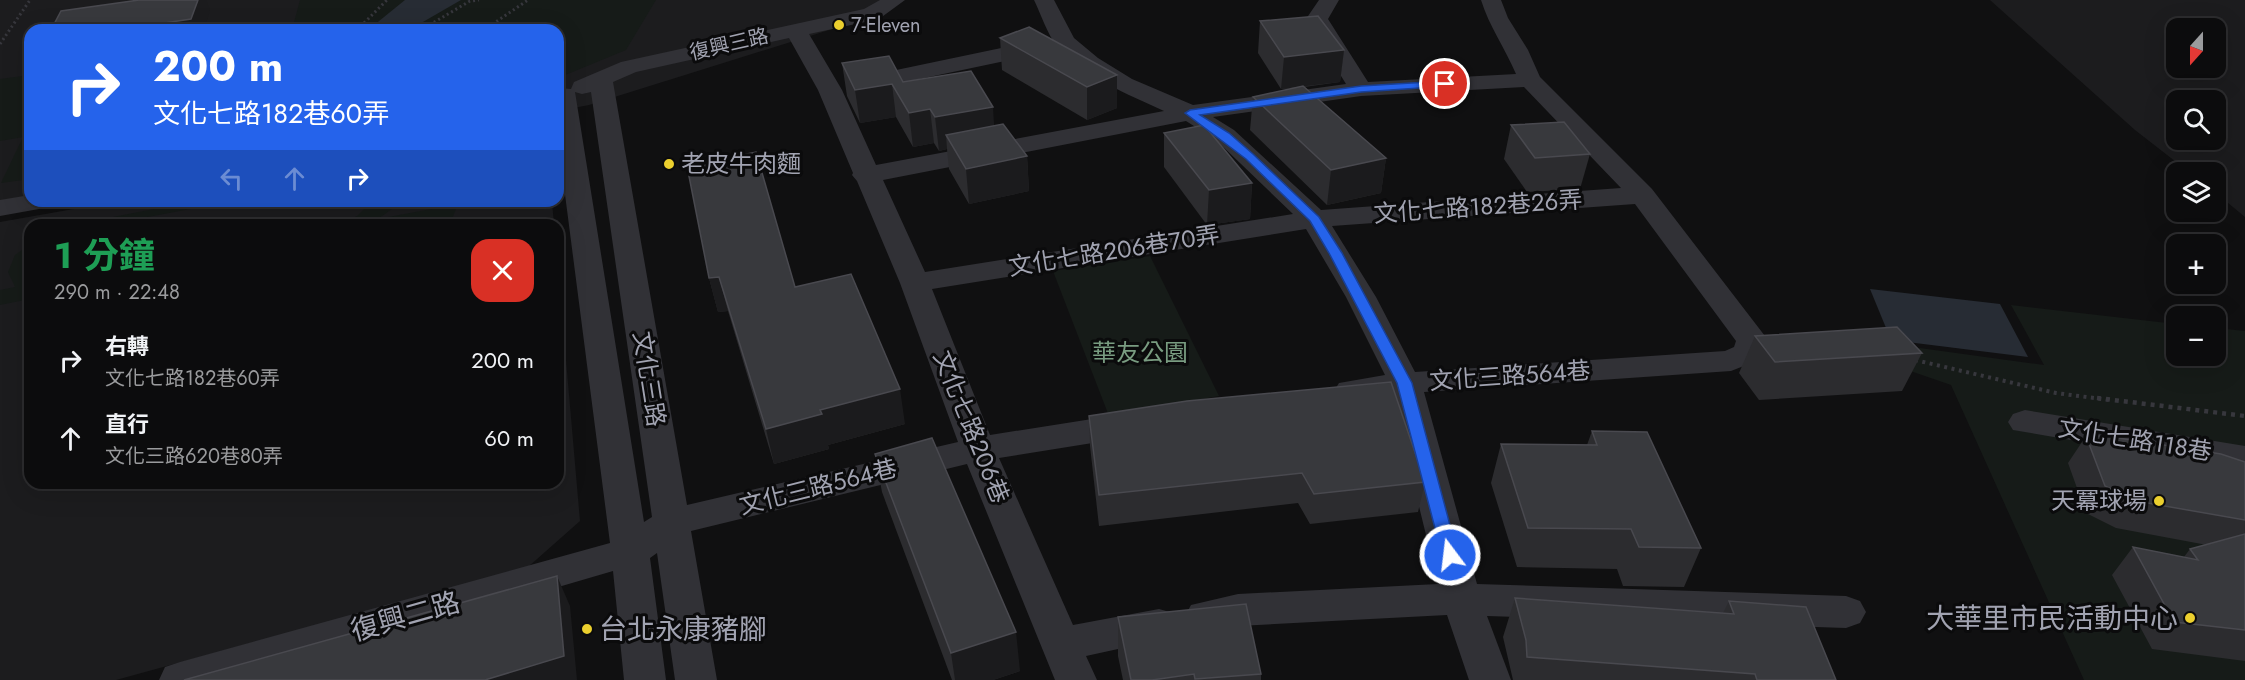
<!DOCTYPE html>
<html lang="zh-TW">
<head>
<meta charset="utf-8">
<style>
	body { margin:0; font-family:Jost,"Noto Sans TC",sans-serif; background:#151516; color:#f1f3f6; height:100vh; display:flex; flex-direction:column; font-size:22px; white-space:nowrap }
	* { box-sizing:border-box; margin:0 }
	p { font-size:20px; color:#9a9b9d }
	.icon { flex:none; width:33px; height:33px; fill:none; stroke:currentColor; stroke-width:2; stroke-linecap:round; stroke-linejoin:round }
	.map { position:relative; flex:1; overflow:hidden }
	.drawer { position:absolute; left:24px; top:219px; width:540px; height:270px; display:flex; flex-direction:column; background:#0c0c0d; border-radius:18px; box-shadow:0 6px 24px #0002,0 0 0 2px #2c2c2e }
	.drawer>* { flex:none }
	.top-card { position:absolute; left:24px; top:24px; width:540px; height:183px; border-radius:18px; box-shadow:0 6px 24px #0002,0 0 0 2px #2c2c2e; background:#2563eb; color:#fff; overflow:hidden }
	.needle { width:39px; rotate:201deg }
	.tools { position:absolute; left:2166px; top:18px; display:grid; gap:12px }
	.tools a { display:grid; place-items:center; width:60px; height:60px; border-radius:12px; background:#0c0c0d; box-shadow:0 6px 24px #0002,0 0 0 2px #2c2c2e; font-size:30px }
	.pin { position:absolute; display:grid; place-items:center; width:51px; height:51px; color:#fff; margin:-26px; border:3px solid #fff; border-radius:50%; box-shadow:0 2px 6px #0007 }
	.me { position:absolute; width:66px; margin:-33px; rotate:345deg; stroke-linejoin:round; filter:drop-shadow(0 0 4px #0008) }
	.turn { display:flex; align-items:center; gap:21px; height:126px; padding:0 30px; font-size:27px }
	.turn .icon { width:78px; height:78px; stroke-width:2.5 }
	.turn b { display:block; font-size:42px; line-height:51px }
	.lanes { display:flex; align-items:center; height:57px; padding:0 30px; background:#0003; justify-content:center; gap:30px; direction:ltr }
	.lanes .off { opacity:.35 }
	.round { display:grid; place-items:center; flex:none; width:63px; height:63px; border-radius:18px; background:#151516 }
	.overview { display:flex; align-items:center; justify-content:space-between; height:102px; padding:0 30px }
	h1 { font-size:36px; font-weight:700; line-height:45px; color:#1e9e55 }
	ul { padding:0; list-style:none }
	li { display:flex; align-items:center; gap:18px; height:78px; padding:0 30px }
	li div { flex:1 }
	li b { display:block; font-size:22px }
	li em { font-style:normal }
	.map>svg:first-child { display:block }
</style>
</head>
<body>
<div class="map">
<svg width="2245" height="680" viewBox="0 0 2245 680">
	<rect width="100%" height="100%" fill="#101011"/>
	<g fill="#1c1c1e" fill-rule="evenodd">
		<path d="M0,0H886L861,20L589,105L558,111V30H30V199L0,204Z"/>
		<path d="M1990,0H2245V217L2216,193V172H2189L2135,130ZM2176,28H2216V68H2176ZM2176,100H2216V140H2176Z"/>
		<path d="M119,201H552L554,225H30V483H558V268L580,521L528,567L116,680H0V222Z"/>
	</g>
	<g fill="#161b18">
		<path d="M300,0H656L626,50L558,78V30H292Z"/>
		<path d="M30,75V179L1,183L23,137L0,141V79Z"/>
		<path d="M195,201H233L105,225H72Z"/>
		<path d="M372,201H397L392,209L378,219L458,204L452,219L420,225H338L357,216Z"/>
		<path d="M30,244V299L0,305V290L15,287L8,272L15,255Z"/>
		<path d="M1150,256L1219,396L1109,416L1053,271Z"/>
		<path d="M2011,305L2176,324V356H2216V328L2245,331V680H2084L1951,385L1861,354L1869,341L2044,365Z"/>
	</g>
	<g fill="#272c34">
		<path d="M405,0H461L409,30H368Z"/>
		<path d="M1870,289L2000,304L2028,357L1891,340Z"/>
	</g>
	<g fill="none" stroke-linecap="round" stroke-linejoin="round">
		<g stroke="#37373d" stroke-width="3" stroke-dasharray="2 3" stroke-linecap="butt">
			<path d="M357,30L387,0"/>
			<path d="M421,30L470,1L479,0"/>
			<path d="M484,30L528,0"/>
			<path d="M0,44L30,0"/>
		</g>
		<path stroke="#37373d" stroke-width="4" stroke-dasharray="3 4.5" stroke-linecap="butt" d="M1915,360L2056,393L2109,400"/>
		<path stroke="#37373d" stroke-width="4.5" stroke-dasharray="4 5" stroke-linecap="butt" d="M2097,398L2245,416"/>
		<g fill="#313136" fill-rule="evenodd">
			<path d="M880,0H905L879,19L809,34L842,90L876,165L1164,111C1127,94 1085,77 1057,46C1047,34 1041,14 1034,0H1054L1074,38L1098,58L1132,79L1193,105L1346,84L1306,19L1319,0H1339L1328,19L1368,82L1516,74C1505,48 1489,26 1481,0H1501L1508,18L1528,50L1540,77L1652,189L1768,340L1759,360L1731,371L1424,392L1477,584L1846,596L1860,601L1866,612L1860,623L1846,628L1487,616L1511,680H1469L1447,615L1238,626L1205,632L1191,627L1185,616L1191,605L1238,594L1438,584L1392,396L1351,402L1339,399L1334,391L1339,383L1385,375L1346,297L1306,229L932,289L990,435L1130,413L1142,417L1147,425L1142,433L1130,437L999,458L1073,625L1159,609L1173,613L1179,625L1173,637L1086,656L1097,680H1055L967,464L691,531L717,680H675L657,553L650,558L666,680H624L613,571L241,680H159L165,667L180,662L610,543L558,140V88L571,89L574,82L621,62L864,9ZM789,38L818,90L853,173L852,175L857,181L900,283L958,442L687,505L613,82L636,72ZM1524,87L1621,188L1321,210L1234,130L1213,117L1361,96ZM575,92L582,94L591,92L652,517L644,522ZM1186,121L1216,140L1293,214L925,272L883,180ZM1635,204L1736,341L1734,347L1725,351L1415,372L1376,297L1332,226Z"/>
			<path d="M1044,39L1052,41L1055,46L1052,51L858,92L850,90L846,85L850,80L858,78Z"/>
			<path d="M30,195V201H54L50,207L0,216V200Z"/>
			<path d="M2025,410L2245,446V470L2013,430L2008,422L2013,414Z"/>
		</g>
	</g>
	<g fill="#2c2c2f">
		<path d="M1260,21L1344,50L1340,82L1304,87L1386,158L1381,193L1327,205L1250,130L1253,97L1295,88L1281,89L1258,53Z"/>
		<path d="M1000,38L1117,75V108L1087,120L1002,70Z"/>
		<path d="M842,63L903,82L994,126L1027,156L1029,191L969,204L949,169L947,149L939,151L934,143L913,147L896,117L860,123L847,96Z"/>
		<path d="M1511,125L1590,154L1580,189L1527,192L1504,159Z"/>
		<path d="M1164,133L1252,183L1250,219L1207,225L1164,167Z"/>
		<path d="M709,278L795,287L905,424L828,445L829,449L774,464L728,311L718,312Z"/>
		<path d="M1755,336L1922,353L1902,391L1759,400L1739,373Z"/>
		<path d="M1089,416L1425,482L1418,512L1310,524L1298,503L1099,526L1090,446Z"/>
		<path d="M1592,431L1701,548L1684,587L1623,586L1617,569L1517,567L1491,483L1501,444L1587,445Z"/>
		<path d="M2086,436L2245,462V661L2152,649L2112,575L2133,547L2184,557L2190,549L2207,545L2116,528L2086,513L2068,463Z"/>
		<path d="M875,454L1020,671L993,680H952L882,492Z"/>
		<path d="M1515,598L1723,613L1729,601L1836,680H1513L1503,637Z"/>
		<path d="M1118,617L1261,674V680H1123L1118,656Z"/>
	</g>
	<g fill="#1b1b1d">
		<path d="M198,0H206L210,10L204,30H118Z"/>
		<path d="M1344,50L1340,82L1281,89L1284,57Z"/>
		<path d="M1117,75V108L1087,120V87Z"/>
		<path d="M892,84L896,117L860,123L855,90Z"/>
		<path d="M993,107L995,140L946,135L947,149L939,151L935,117Z"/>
		<path d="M930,109L934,143L913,147L909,113Z"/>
		<path d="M1027,156L1029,191L969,204L966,169Z"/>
		<path d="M1386,158L1381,193L1327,205L1331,170Z"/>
		<path d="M1252,183L1250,219L1207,225L1209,190Z"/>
		<path d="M719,277L728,311L718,312L709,278Z"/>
		<path d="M900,389L905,424L828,445L829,449L774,464L766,429L820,410Z"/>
		<path d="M557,576L570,606L577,680H485Z"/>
		<path d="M1016,632L1020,671L993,680H955L951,653Z"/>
	</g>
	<g fill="#38393d" stroke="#49494f" stroke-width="1.5">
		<path d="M139,0H198L191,19L118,30H51L61,11Z"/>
		<path d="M1318,16L1344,50L1284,57L1260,21Z"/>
		<path d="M1029,27L1117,75L1087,87L1000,38Z"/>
		<path d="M889,56L903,82L971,71L993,107L935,117L930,109L909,113L892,84L855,90L842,63Z"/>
		<path d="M1303,86L1386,158L1331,170L1253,97Z"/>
		<path d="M1564,122L1590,154L1535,158L1511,125Z"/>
		<path d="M1003,124L1027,156L966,169L946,135Z"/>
		<path d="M1204,125L1252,183L1209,190L1164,133Z"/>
		<path d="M756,152L795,287L851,274L900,389L820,410L822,414L766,429L719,277L709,278L687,166Z"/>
		<path d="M1897,327L1922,353L1775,362L1755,336Z"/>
		<path d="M1391,382L1425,482L1314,494L1302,473L1099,495L1089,416L1187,401Z"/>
		<path d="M1592,431L1647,432L1701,548L1639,547L1631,529L1528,528L1501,444L1597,445Z"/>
		<path d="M2086,436H2106L2221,454L2245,462V520L2136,501L2105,486Z"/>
		<path d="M932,438L1016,632L951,653L875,454Z"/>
		<path d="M2245,534V630L2174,622L2133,547L2198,560L2190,549Z"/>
		<path d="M557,576L564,656L485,680H184Z"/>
		<path d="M1515,598L1734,614L1729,601L1806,607L1836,680H1757L1755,674L1527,657L1526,640Z"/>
		<path d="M1246,604L1261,674L1195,679L1194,674L1152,680H1131L1118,617Z"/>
	</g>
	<path fill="#2563eb" stroke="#184099" stroke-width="1.5" d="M1445,81L1450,84L1449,86L1361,92L1200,115L1229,133L1253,154L1319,217L1342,253L1412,383L1458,555L1450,562L1442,555L1397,383L1329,253L1310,221L1246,159L1185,113L1190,110L1361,86Z"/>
	<g fill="#ebcf2e" stroke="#0b0b0c" stroke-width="2">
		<circle cx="839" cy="25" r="6"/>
		<circle cx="669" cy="164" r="6"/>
		<circle cx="2159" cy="501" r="6"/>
		<circle cx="2190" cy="618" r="6"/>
		<circle cx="587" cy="629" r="6"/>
	</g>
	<g text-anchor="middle" stroke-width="6" stroke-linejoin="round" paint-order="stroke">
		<g font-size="20" fill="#a1a3b1" stroke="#0b0b0c" text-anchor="start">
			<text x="851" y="32">7-Eleven</text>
		</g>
		<g font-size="20" fill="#a1a3b1" stroke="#0b0b0c">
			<text transform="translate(729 44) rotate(-13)" y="7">復興三路</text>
		</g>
		<g font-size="24" fill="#a1a3b1" stroke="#0b0b0c" text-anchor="start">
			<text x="681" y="172">老皮牛肉麵</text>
			<text x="2147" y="509" text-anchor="end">天冪球場</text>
		</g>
		<g font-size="24" fill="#a1a3b1" stroke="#0b0b0c">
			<text transform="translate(1478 207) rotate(-4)" y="8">文化七路182巷26弄</text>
			<text transform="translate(1114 251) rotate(-9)" y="8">文化七路206巷70弄</text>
			<text transform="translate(1510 376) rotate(-4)" y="8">文化三路564巷</text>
			<text transform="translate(649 379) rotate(81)" y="8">文化三路</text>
			<text transform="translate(971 427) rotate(68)" y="8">文化七路206巷</text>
			<text transform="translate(2135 440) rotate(9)" y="8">文化七路118巷</text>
			<text transform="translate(818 487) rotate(-14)" y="8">文化三路564巷</text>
		</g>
		<g font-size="24" fill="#799c81" stroke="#0b0b0c">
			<text x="1140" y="361">華友公園</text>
		</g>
		<g font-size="28" fill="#a1a3b1" stroke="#0b0b0c">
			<text transform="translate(405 616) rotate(-16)" y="10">復興二路</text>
		</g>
		<g font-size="28" fill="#a1a3b1" stroke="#0b0b0c" text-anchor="end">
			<text x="2178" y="628">大華里市民活動中心</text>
			<text x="599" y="639" text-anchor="start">台北永康豬腳</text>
		</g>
	</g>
</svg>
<div class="tools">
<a><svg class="needle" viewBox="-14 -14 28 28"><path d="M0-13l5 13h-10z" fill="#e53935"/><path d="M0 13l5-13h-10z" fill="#9a9b9d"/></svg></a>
<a><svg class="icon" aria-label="search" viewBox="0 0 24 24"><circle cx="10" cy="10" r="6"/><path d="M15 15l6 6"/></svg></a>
<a><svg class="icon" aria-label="layers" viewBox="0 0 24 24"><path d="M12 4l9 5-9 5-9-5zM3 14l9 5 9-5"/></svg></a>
<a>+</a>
<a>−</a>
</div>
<div class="pin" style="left:1445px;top:84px;background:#d93025"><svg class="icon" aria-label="arrive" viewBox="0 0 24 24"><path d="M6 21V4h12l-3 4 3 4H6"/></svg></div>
<svg class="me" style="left:1450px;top:555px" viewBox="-20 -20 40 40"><circle r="17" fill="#2563eb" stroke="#fff" stroke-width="3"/><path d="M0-11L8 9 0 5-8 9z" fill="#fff"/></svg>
<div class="top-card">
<div class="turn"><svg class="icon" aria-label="right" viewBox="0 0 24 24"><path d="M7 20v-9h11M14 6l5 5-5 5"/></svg><div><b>200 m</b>文化七路182巷60弄</div></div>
<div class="lanes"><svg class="icon off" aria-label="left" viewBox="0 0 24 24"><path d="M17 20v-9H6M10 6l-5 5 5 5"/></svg><svg class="icon off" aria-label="ahead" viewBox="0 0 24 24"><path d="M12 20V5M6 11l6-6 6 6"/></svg><svg class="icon" aria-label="right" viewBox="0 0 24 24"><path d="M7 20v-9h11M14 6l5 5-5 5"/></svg></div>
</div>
<section class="drawer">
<div class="overview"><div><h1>1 分鐘</h1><p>290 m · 22:48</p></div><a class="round" style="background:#d93025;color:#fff"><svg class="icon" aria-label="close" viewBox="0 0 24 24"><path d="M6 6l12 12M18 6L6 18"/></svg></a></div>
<ul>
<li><svg class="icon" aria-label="right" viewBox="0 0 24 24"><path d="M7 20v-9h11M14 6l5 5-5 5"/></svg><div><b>右轉</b><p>文化七路182巷60弄</p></div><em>200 m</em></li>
<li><svg class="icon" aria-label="ahead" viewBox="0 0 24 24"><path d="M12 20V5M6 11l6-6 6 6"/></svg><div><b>直行</b><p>文化三路620巷80弄</p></div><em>60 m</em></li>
</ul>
</section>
</div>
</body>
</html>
